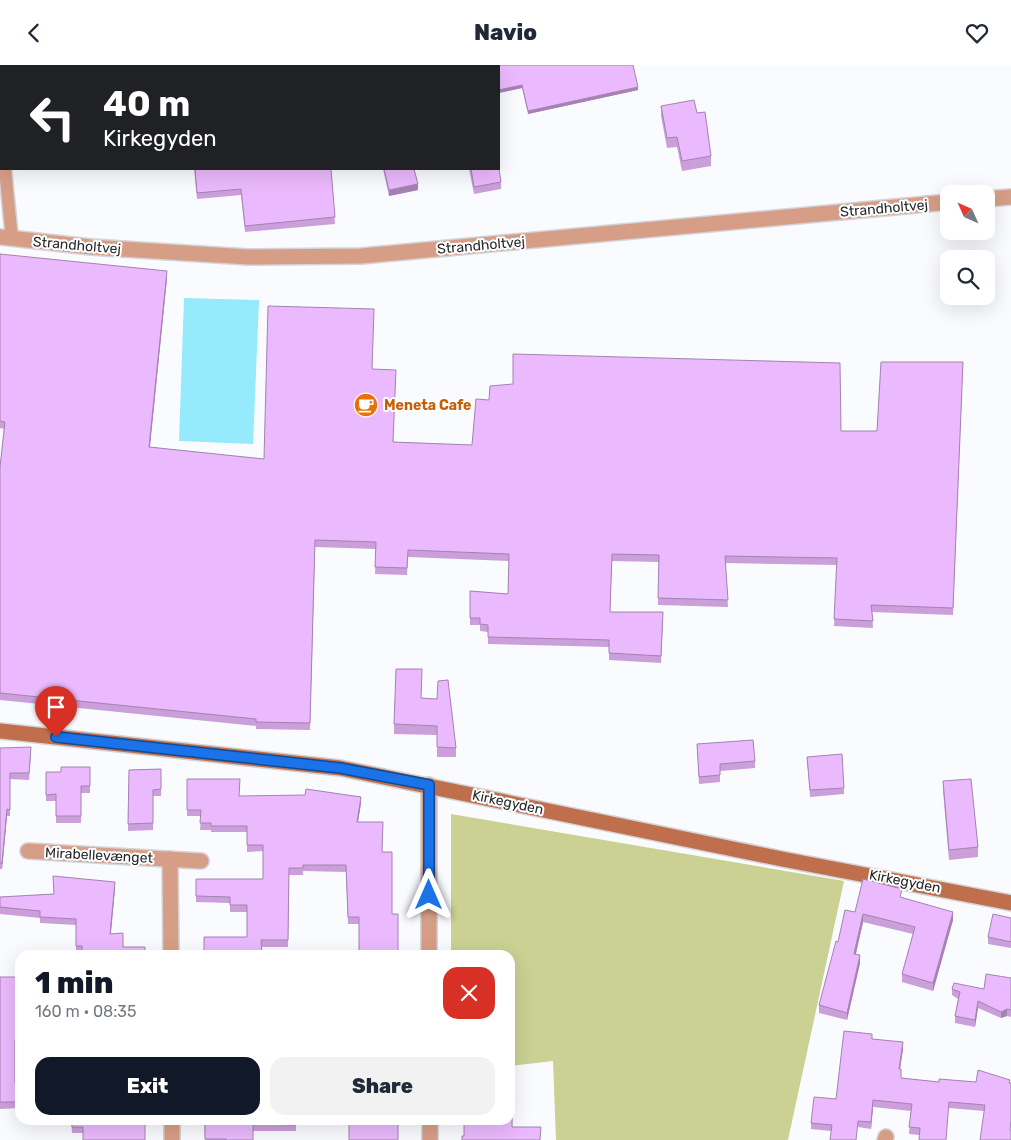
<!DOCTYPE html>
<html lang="en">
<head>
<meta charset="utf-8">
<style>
	body { margin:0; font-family:Rubik,sans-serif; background:#f2f2f3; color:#1f2937; height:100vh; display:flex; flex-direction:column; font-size:19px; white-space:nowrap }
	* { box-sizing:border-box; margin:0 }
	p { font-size:16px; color:#747a83 }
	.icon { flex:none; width:28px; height:28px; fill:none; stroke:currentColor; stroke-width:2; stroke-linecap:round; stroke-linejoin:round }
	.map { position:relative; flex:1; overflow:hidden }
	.details { position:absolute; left:15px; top:885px; width:500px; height:175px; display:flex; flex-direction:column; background:#fff; border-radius:15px; box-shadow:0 5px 20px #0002 }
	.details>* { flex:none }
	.hud { position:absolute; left:0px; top:0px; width:500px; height:105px; box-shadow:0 5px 20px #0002; background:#202124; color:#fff; overflow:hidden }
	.needle { width:32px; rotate:315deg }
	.tools { position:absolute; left:940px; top:120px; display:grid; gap:10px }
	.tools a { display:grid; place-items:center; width:55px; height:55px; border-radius:10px; background:#fff; box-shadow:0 5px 20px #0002; font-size:25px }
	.pin { position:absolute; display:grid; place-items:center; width:42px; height:42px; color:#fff; margin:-51px -21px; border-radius:50% 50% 50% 0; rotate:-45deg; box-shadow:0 0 5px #0007 }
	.pin .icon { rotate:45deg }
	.me { position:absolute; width:55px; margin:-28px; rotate:0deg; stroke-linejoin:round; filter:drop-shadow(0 0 4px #0008) }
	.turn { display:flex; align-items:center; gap:18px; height:105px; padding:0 20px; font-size:22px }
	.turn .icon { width:65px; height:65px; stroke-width:2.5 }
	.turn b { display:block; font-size:35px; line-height:42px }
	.round { display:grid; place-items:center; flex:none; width:52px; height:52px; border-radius:15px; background:#f2f2f3 }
	.headline { display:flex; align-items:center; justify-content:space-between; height:85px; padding:0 20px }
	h1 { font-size:30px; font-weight:800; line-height:38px; color:#111827 }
	.primary-button { display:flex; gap:10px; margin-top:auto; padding:10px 20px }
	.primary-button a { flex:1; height:58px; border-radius:15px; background:#111827; color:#fff; font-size:20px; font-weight:800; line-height:58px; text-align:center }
	.primary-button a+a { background:#f2f2f3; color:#1f2937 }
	header { display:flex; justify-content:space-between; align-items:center; height:65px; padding:0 20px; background:#fff; font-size:22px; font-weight:800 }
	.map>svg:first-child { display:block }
</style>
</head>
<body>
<header><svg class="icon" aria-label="back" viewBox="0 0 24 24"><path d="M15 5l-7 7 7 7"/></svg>Navio<svg class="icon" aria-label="heart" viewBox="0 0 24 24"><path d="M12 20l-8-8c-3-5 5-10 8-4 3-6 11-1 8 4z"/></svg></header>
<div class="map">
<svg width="1011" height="1075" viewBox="0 0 1011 1075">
	<rect width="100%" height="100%" fill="#f9fbff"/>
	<path fill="#cad193" d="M451,749L844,816L788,1075H556L553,996L510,1001V890H451Z"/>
	<path fill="#95ebfb" d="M184,233L259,235L253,379L179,376Z"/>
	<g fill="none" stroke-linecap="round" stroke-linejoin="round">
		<g stroke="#d3d5d9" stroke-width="15">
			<g id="lane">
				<path d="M0,54L1,66"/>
				<path d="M5,104L12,174"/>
			</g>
		</g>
		<g stroke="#d3d5d9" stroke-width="18">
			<g id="street">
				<path d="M986,134L1011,132"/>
				<path d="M0,172L91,182L248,192L361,191L949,137"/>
				<path d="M429,720V890"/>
				<path d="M28,786L201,796"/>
				<path d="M170,794L171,890"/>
				<path d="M172,1055V1075"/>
				<path d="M430,1055V1075"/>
				<path d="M885,1075L886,1072"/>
			</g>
		</g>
		<g stroke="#d3d5d9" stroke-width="18">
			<path id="secondary" d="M0,666L340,703L782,794L1011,838"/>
		</g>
		<use href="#lane" stroke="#d79e87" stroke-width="12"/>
		<use href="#street" stroke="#d79e87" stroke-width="15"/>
		<use href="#secondary" stroke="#c06f4d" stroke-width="15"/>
	</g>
	<g fill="#ca9fda">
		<path d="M499,1L638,25L528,49L522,23L499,28Z"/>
		<path d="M661,41L697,48L711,91V101L682,106L677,82L667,83L661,51Z"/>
		<path d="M194,104H331L335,159L245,167L241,130L197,134Z"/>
		<path d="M383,104H414L418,125L389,131Z"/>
		<path d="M469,104H499L501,117V124L474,129Z"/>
		<path d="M0,189L167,213L150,382L264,394L372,304L394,377L472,380L841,366H877L963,297L953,550L872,547L873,563L834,561L837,500L725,498L728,542L658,540L659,497L612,496L610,547L663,554L661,598L609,595V582L488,579V567L480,566V560H470V526L508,529L509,496L408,492L407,510L375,509L376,484L315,482L310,665L256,664V661L0,635V402L4,364L0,363Z"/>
		<path d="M421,633L456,683V692H437V670L394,669V659Z"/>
		<path d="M697,679L755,696V703L720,706V717L699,719Z"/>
		<path d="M0,683L31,689L29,715L10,714V751H7L2,804H0Z"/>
		<path d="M807,692L844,723V729L810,732Z"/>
		<path d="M90,702V728H81V758H56V736H46V707H61Z"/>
		<path d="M161,704V731H153V765L128,766L129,705Z"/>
		<path d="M187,714L239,731L361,738L358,757L359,859H348L346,807L303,806V810H289L288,882H261L247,872V847H230V838L196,837V814H263V786L247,787V767H211V765H200L201,751H187Z"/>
		<path d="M943,716L978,782V792L949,795L943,726Z"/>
		<path d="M115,823L111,869L123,882L82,887H76V860L40,858V853L0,849V832L53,829Z"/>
		<path d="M902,832L953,855L933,926L902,917V909L913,869L863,857L856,889L860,898L847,955L819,948V940L855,847Z"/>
		<path d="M1011,853V883L988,879V872Z"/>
		<path d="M0,912H20V981H15V1018H20V1043L0,1044Z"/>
		<path d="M1011,913V952L1007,951L1001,953L978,943L975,962L955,958V951L958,934L952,930V924H984Z"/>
		<path d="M872,974L903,984L900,1004L901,1013L939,1017H976L1010,1015L984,1046L949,1043L919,1070L909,1069L911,1046L873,1042L871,1064L858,1062L831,1066L811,1064V1058L836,1034Z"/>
		<path d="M71,1055H145L83,1068H72Z"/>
		<path d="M204,1055H296V1066H253V1075H205Z"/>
	</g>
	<g fill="#a482b1">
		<path d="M522,20V23L499,28V25Z"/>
		<path d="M638,22V25L528,49V46Z"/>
		<path d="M418,119V125L389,131V125Z"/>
		<path d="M167,206V213L149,389V382Z"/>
		<path d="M361,732V738L357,763V757Z"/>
		<path d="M7,744V751L2,804V798Z"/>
		<path d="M115,817V823L110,875V869Z"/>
		<path d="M953,847V855L933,926V918Z"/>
		<path d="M863,849V857L854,896V889Z"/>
		<path d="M860,890V898L847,955V948Z"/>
		<path d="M978,936V943L975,962V955Z"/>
		<path d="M1007,944V951L1001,953V947Z"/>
		<path d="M903,977V984L899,1010V1004Z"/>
		<path d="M873,1035V1042L871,1064V1057Z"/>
	</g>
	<g fill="#ebb9fd" stroke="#a482b1">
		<rect x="186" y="0" width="136" height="1"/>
		<path d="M486,0H633L638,22L528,46L522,20L499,25V1H480Z"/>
		<path d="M694,35L697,48L705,47L711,91L682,96L677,72L667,73L661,41Z"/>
		<path d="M195,104H331L335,152L245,161L241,124L197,128Z"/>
		<path d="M384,104H414L418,119L389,125Z"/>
		<path d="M471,104H499L501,117L474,122Z"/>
		<path d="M0,189L167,206L149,382L264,394L268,241L374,244L372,304L396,305L393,377L472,380L476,334L489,335L490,321L513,319V289L840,298L841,366H877L881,297H963L953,543L871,540L873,556L834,554L837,493L725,491L728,535L658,533L659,490L612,489L610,547H663L661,591L609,588V575L488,572V560L480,559V553H470V526L508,529L509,489L408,485L407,503L375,502L376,477L315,475L310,658L256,657V654L0,628V402L5,357L0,356Z"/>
		<path d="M396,604H422L421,633L437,634L438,616L448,615L456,683L437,682V661L394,659Z"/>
		<path d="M753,675L755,696L720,699V710L699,712L697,679Z"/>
		<path d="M31,682L29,708H10V745L7,744L2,798H0V683Z"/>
		<path d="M842,689L844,723L810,725L807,692Z"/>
		<path d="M61,702H90V721H81V751H56V729L46,730V707H61Z"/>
		<path d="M161,704V724L153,725V758L128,759L129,705Z"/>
		<path d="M187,714H240L239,731L305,730L306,724L361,732L357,757H383L382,787H392V849H398V890H359V852H348L346,800H303V803H289L288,875H261L262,890H204V872H247V840H230V832L196,831V814H263V780H247V761H211V758H200L201,745H187Z"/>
		<path d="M971,714L978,782L949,785L943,716Z"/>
		<path d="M53,811L115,817L110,869L123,868V882H145V890H82V881H76V854L40,852V846L0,842V832L54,829Z"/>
		<path d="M863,814L902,824L900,832L953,847L933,918L902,909L915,862L863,849L854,889L860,890L847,948L819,940L836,876L838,877L845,845L855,847Z"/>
		<path d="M993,849L1011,853V877L988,872Z"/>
		<path d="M986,909L1011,913V945L1007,944L1001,947L978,936L975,955L955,951L960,927L952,924L954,918L984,924Z"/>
		<path d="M0,912H20V975H15V1018H20V1037H0Z"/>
		<path d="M844,966L872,969V974L903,977L899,1004H901V1013L939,1017V1014L976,1017L978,1005L1010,1015L1009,1018H1011V1055L1010,1065H1011V1075H980L985,1040L949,1037L946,1075H919L920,1063L909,1062L912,1039L873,1035L871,1057L858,1056L856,1075H830L832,1060L811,1058L814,1032L836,1034Z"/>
		<path d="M510,1008H513L512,1062H541L540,1075H462V1071H464V1055H510Z"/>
		<path d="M72,1055H145V1075H83V1062H72Z"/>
		<path d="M205,1055H296V1060L253,1059V1075H226V1074H205Z"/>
		<rect x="349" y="1055" width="49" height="20"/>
	</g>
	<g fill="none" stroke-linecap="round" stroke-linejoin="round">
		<g stroke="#114b97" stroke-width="12">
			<path id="route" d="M56,672L340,703L429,720V830"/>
		</g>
		<use href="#route" stroke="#1a73e8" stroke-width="9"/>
	</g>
	<defs>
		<g id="cafe-disc" transform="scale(1.25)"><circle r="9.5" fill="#e8710a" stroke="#fff"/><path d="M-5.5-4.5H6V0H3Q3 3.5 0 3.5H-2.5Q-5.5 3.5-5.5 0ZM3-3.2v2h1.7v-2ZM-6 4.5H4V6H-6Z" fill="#fff"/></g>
	</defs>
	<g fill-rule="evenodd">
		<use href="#cafe-disc" x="366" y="340"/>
	</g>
	<g text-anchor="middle" stroke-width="4" stroke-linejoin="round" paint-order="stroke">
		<g font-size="14" fill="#27292c" stroke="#fff">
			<text transform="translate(884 143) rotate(-5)" y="5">Strandholtvej</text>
			<text transform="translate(77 180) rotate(5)" y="5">Strandholtvej</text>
			<text transform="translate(481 180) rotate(-5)" y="5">Strandholtvej</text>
			<text transform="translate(508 737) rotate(12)" y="5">Kirkegyden</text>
			<text transform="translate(99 790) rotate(3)" y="5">Mirabellevænget</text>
			<text transform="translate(905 816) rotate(11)" y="5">Kirkegyden</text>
		</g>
		<g font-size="14" font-weight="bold" fill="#c56008" stroke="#fff" text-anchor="start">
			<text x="384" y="345">Meneta Cafe</text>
		</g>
	</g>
</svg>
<div class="tools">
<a><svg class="needle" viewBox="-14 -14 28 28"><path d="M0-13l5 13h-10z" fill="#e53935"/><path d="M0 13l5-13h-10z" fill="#747a83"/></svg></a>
<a><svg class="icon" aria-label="search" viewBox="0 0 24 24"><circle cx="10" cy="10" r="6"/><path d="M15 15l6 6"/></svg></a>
</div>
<div class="pin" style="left:56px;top:672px;background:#d93025"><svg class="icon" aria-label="arrive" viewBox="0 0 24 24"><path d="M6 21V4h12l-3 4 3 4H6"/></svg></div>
<svg class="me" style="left:429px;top:830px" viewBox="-20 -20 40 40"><path d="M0-17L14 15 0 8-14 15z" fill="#1a73e8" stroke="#fff" stroke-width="4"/></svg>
<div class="hud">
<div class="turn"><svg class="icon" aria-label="left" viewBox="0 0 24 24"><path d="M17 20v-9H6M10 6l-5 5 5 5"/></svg><div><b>40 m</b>Kirkegyden</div></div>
</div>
<section class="details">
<div class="headline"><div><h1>1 min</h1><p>160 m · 08:35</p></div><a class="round" style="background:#d93025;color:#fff"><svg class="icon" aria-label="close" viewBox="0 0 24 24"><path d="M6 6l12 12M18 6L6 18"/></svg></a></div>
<div class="primary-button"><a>Exit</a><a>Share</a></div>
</section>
</div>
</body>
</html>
